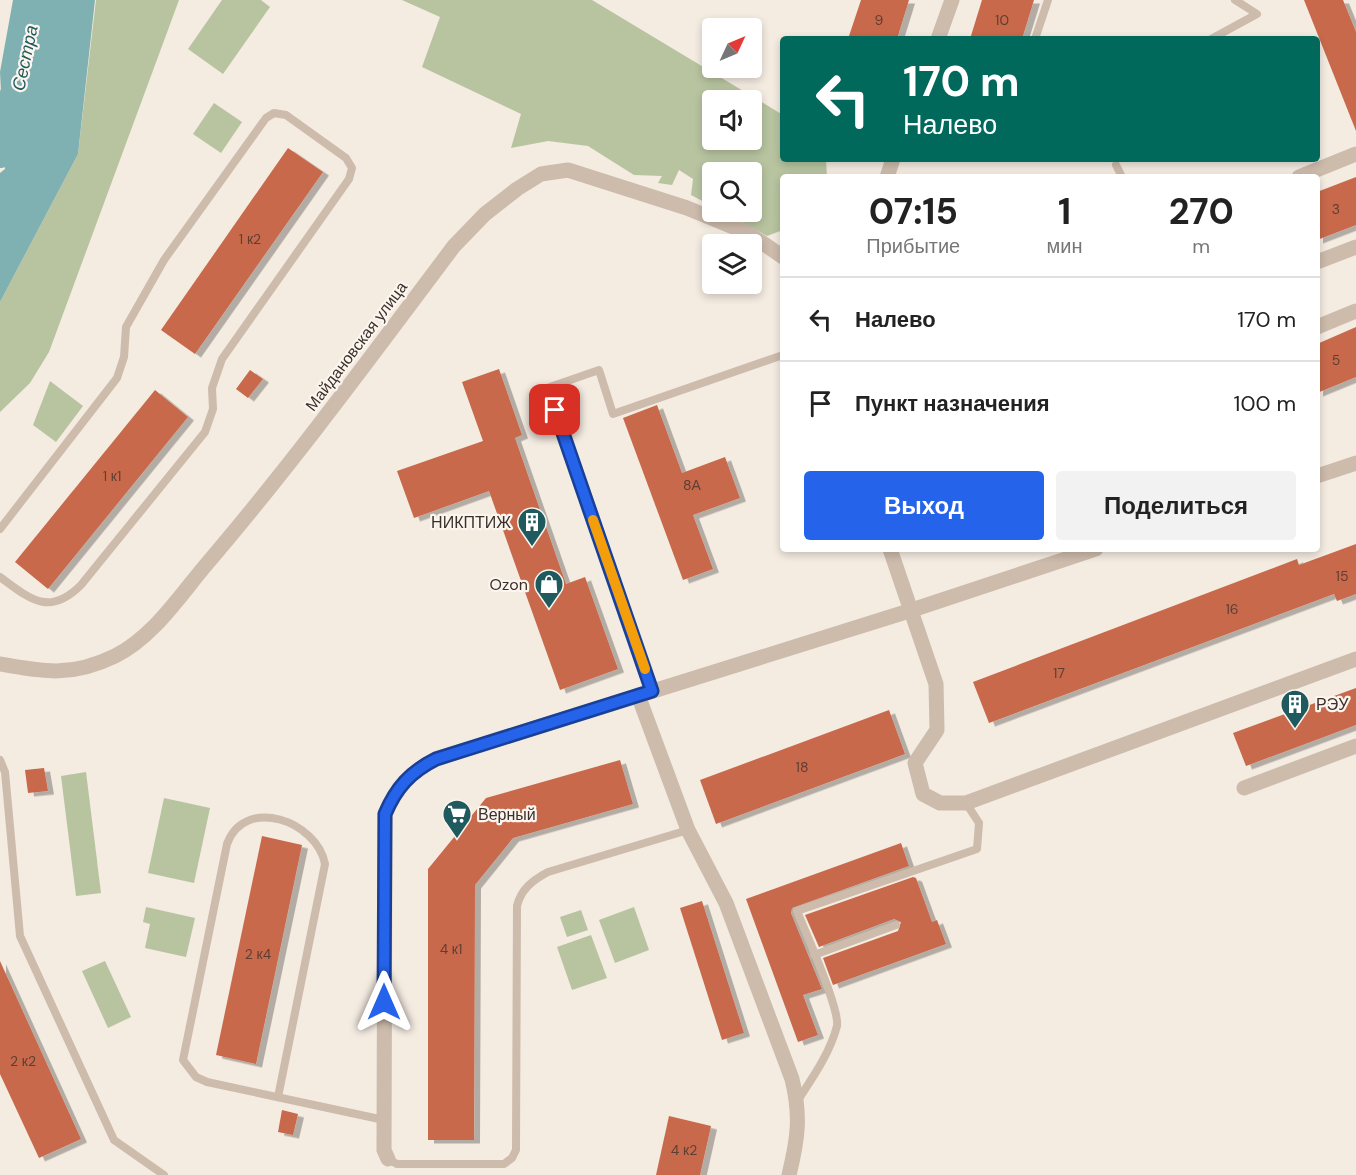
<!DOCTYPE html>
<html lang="ru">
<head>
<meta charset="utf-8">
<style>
	body { margin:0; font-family:"DM Sans",sans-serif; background:#f2f2f2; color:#222; height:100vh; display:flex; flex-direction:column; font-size:22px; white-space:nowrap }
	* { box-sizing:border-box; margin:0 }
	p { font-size:20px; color:#767676 }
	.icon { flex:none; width:33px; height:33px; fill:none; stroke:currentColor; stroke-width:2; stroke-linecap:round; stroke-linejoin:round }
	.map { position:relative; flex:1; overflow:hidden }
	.panel { position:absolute; left:780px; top:174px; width:540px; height:378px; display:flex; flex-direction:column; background:#fff; border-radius:6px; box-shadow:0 3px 9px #0003 }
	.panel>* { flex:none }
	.guide { position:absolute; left:780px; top:36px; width:540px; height:126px; border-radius:6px; box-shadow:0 3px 9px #0003; background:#00695c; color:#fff; overflow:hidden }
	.needle { width:39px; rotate:46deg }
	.tools { position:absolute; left:702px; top:18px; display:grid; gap:12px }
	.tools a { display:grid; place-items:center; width:60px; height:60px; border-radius:6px; background:#fff; box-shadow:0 3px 9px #0003; font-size:30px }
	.pin { position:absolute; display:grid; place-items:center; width:51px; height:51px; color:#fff; margin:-26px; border-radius:12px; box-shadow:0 3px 9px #0006 }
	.me { position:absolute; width:66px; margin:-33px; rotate:0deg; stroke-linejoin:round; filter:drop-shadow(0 0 4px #0008) }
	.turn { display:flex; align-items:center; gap:21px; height:126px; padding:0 24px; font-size:27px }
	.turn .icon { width:78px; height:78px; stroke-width:2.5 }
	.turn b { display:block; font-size:42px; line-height:51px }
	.eta { display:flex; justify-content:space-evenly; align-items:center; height:102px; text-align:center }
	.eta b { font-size:36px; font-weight:700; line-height:42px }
	.button { display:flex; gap:12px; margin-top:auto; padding:12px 24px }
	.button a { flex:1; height:69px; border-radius:6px; background:#2563eb; color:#fff; font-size:24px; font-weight:700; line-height:69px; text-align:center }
	.button a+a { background:#f2f2f2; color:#222 }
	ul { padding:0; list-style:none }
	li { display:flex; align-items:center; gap:18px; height:84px; padding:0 24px; border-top:2px solid #e0e0e0 }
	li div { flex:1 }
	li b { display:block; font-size:22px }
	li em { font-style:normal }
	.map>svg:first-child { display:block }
</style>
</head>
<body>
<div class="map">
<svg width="1356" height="1175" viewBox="0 0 1356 1175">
	<defs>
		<filter id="shadow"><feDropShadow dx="6" dy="3.5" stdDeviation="0" flood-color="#0004"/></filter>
	</defs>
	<rect width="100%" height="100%" fill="#f4ebe1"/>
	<g fill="#b8c4a0" fill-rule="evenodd">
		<path d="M96,0H179L49,352L30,383L0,412V302L78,154Z"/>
		<path d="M222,0H261L270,7L223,74L188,49Z"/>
		<path d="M402,0H592L783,115V159H826L827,177H783V230L767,236L723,212H752V172H712V206L691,195L693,179L679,170L672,185L658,183L662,176L634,175L588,146L548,141L511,148L521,114L422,67L440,17ZM712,100H752V140H712Z"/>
		<path d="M214,103L242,122L221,153L193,134Z"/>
		<path d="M50,381L83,406L56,442L33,425Z"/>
		<path d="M86,772L101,893L76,896L61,776Z"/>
		<path d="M164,798L210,808L194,883L148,873Z"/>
		<path d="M146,907L195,918L186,957L145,948L150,924L143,922Z"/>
		<path d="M634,907L649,950L615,963L599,920Z"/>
		<path d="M581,910L588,930L567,937L560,917Z"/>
		<path d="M591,935L607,978L572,990L557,947Z"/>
		<path d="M105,961L131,1017L108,1028L82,971Z"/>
	</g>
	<path fill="#7fb0b2" d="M13,0H95L78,154L0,302V173L5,169L0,72Z"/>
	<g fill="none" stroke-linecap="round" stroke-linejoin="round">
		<path stroke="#7fb0b2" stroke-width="36" d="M0,150L22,82L37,0"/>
	</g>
	<g fill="#c8694b" filter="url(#shadow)">
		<path d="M861,0H909L897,39H848Z"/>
		<path d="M982,0H1034L1022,39H970Z"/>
		<path d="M1304,0H1343L1356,32V131Z"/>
		<path d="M288,148L323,172L195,354L161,330Z"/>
		<path d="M1356,177V225L1317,240V192Z"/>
		<path d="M1356,327V377L1317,393V344Z"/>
		<path d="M499,369L522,435L515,438L566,584L585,577L618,669L560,690L489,491L414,518L397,471L483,441L462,382Z"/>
		<path d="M250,370L263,379L248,398L236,389Z"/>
		<path d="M155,390L188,417L48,589L15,562Z"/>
		<path d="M657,405L682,473L725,457L740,498L693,515L713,569L683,580L623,418Z"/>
		<path d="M1356,544V594L1337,601L1334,594L989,723L973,682L1297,559L1299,565Z"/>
		<path d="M1356,688V725L1246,766L1233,733Z"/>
		<path d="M889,710L905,754L716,824L700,780Z"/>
		<path d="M620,760L633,804L513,838L475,885L474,1140H428V869L486,798Z"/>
		<path d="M44,768L48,791L28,793L25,770Z"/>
		<path d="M262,836L302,845L256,1064L216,1055Z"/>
		<path d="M901,843L909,866L792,908L791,913L822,989L803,995L818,1035L798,1042L746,899Z"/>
		<path d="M913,877L916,878L932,922L937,920L946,944L833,985L823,958L898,931L901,922L894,919L819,947L805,915Z"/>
		<path d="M702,901L744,1033L722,1040L680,908Z"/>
		<path d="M0,961L81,1139L39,1158L0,1074Z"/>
		<path d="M282,1110L298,1114L293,1135L278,1132Z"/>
		<path d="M669,1116L711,1126L700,1175H656Z"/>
	</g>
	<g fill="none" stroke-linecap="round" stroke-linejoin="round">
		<g stroke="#cdbbac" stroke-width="8">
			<path d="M1035,39L1048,0"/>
			<path d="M1211,39L1257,14L1235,0"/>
			<path d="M1116,165L1122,177"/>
			<path d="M0,529L117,378L124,357L126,327L164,260L266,118L274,113L286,115L346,158L352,168L349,179L222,359L212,388L213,409L205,432L81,585C49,617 30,599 0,577"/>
			<path d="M652,691L547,388L599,370L613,414L783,355"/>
			<path d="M0,760L5,772L20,936L114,1140L164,1175"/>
			<path d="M814,955L896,925"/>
			<path d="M278,1097L325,864C317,821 245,795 227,844L183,1060L196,1077L207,1082L384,1120"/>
			<path d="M798,1100C813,1077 830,1053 837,1026C840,1009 805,931 797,911L977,849L979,823L966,803"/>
			<path d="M388,1159L397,1164H504L512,1158L516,1150L517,906C521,889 533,880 548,872L688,830"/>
		</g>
		<g stroke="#cdbbac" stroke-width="15">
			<path d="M938,39L952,0"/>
			<path d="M887,177L893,159"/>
			<path d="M1299,177L1356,154"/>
			<path d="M1317,262L1356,247"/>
			<path d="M1317,327L1356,311"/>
			<path d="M1317,476L1356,463"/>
			<path d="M890,549L936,684L937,730L915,763L923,794L940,803H966L1356,659"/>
			<path d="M0,664C45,672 72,677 115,656C152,638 179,597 205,566C293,463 373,354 454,246L485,214L517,189L541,174L568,170L687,208L748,233L783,257"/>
			<path d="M638,695L688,830L726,903L792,1079C801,1116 798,1138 789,1175"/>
			<path d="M1244,788L1356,746"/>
			<path d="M388,1159L384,1150L385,814C396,788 410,772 436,759L909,611L1096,549"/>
		</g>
	</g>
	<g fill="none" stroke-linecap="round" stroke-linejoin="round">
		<g stroke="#184099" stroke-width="15">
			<path id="route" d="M384,1002L385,814C396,788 410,772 436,759L652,691L555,410"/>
		</g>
		<use href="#route" stroke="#2563eb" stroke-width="10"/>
		<path stroke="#f59e0b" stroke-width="10" d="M593,520L645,669"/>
	</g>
	<defs>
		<g id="building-pin" transform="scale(1.5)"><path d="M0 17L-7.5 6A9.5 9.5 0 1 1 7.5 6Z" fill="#1f5a5e" stroke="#fbf5ee"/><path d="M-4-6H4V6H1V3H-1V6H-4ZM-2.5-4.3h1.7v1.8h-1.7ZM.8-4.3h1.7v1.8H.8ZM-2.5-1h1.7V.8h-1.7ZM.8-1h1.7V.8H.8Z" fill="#fff"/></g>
		<g id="shop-pin" transform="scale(1.5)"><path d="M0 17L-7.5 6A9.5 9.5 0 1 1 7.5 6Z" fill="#1f5a5e" stroke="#fbf5ee"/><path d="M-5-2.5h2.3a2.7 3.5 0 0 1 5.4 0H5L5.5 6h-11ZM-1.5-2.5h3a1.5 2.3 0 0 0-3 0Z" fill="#fff"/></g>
		<g id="supermarket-pin" transform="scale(1.5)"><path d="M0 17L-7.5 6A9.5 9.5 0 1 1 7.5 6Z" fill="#1f5a5e" stroke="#fbf5ee"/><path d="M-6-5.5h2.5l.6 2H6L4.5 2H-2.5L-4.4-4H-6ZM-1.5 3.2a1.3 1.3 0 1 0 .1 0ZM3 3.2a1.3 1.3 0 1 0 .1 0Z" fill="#fff"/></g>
	</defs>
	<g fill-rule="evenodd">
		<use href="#building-pin" x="532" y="522"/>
		<use href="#shop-pin" x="549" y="584"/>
		<use href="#building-pin" x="1295" y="704"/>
		<use href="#supermarket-pin" x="457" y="814"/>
	</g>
	<g text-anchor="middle" stroke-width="4.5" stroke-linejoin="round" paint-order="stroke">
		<g font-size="14" fill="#5e3e33">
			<text x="879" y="25">9</text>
			<text x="1002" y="25">10</text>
			<text x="1336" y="214">3</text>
			<text x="250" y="244">1 к2</text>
			<text x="1336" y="365">5</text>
			<text x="112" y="481">1 к1</text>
			<text x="692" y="490">8А</text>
			<text x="1342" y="581">15</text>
			<text x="1232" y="614">16</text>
			<text x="1059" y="678">17</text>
			<text x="802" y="772">18</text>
			<text x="451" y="954">4 к1</text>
			<text x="258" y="959">2 к4</text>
			<text x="23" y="1066">2 к2</text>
			<text x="684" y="1155">4 к2</text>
		</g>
		<g font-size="16" fill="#3b302b" stroke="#fbf5ee">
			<text transform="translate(356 346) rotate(-53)" y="6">Майдановская улица</text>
		</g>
		<g font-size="16" fill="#3b302b" stroke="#fbf5ee" text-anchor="end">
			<text x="511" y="528">НИКПТИЖ</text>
			<text x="528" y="590">Ozon</text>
			<text x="1316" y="710" text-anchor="start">РЭУ</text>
			<text x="478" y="820" text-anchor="start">Верный</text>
		</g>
		<g font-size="18" font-style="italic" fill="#1f5a5e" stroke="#fbf5ee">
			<text transform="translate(25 58) rotate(-78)" y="6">Сестра</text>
		</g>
	</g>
</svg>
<div class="tools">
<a><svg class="needle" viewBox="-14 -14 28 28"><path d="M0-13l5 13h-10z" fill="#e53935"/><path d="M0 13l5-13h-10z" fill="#767676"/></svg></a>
<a><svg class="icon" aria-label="sound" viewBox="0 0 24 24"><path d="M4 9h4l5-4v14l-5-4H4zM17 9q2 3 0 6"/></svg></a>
<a><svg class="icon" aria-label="search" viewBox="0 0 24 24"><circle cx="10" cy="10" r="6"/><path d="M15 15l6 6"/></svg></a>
<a><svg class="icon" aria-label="layers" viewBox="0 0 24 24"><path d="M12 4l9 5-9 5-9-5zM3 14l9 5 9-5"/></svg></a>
</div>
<div class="pin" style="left:555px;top:410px;background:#d93025"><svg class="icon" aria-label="arrive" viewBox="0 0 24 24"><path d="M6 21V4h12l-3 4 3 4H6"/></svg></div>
<svg class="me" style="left:384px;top:1002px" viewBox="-20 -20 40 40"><path d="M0-17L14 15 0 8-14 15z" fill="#2563eb" stroke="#fff" stroke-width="4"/></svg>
<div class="guide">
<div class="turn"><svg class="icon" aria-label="left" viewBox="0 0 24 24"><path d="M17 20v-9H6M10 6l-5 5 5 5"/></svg><div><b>170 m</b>Налево</div></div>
</div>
<section class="panel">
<div class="eta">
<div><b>07:15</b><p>Прибытие</p></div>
<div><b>1</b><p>мин</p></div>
<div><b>270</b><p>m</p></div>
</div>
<ul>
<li><svg class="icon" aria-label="left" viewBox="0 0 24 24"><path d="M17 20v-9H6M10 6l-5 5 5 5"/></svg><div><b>Налево</b></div><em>170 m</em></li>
<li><svg class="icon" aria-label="arrive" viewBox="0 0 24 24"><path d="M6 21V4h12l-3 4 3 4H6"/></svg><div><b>Пункт назначения</b></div><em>100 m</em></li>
</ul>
<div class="button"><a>Выход</a><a>Поделиться</a></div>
</section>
</div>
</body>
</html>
